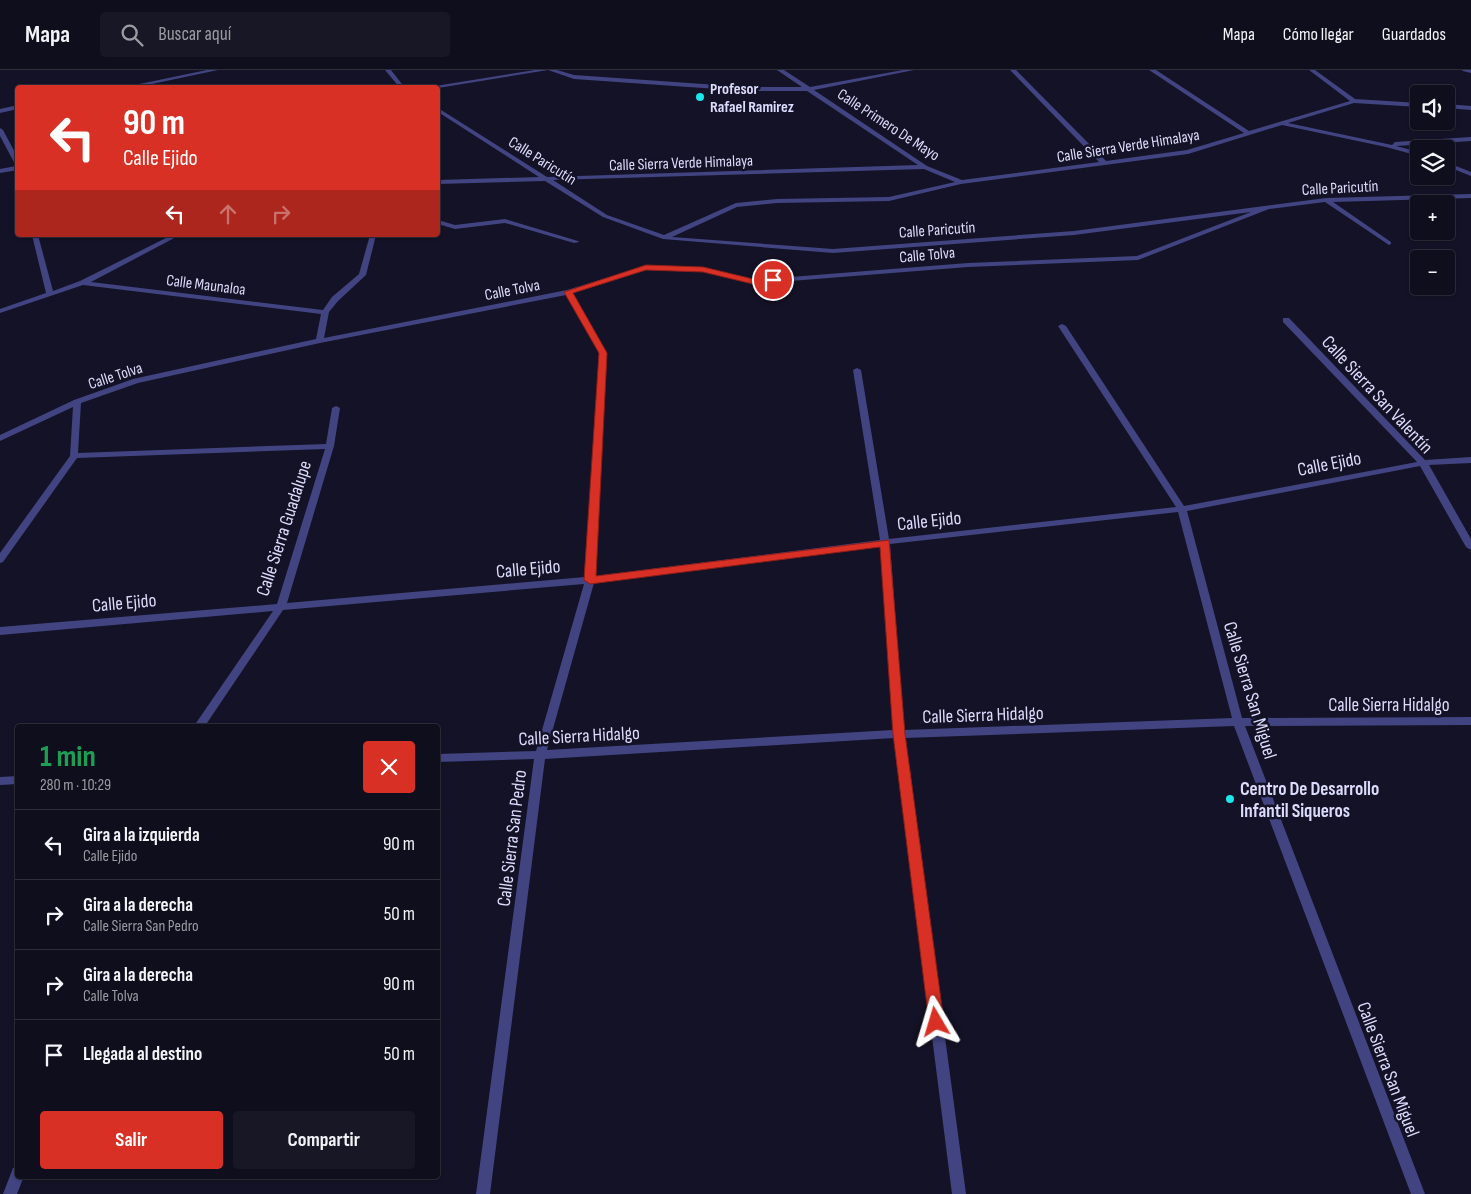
<!DOCTYPE html>
<html lang="es">
<head>
<meta charset="utf-8">
<style>
	body { margin:0; font-family:"Sofia Sans Condensed",sans-serif; background:#181725; color:#f1f3f6; height:100vh; display:flex; flex-direction:column; font-size:19px; white-space:nowrap }
	* { box-sizing:border-box; margin:0 }
	p { font-size:16px; color:#9b9ca3 }
	.icon { flex:none; width:28px; height:28px; fill:none; stroke:currentColor; stroke-width:2; stroke-linecap:round; stroke-linejoin:round }
	.map { position:relative; flex:1; overflow:hidden }
	.sheet { position:absolute; left:15px; top:654px; width:425px; height:455px; display:flex; flex-direction:column; background:#0f0e1c; border-radius:5px; box-shadow:0 1px 4px #0004,0 0 0 1px #2f2e3b }
	.sheet>* { flex:none }
	.hud { position:absolute; left:15px; top:15px; width:425px; height:152px; border-radius:5px; box-shadow:0 1px 4px #0004,0 0 0 1px #2f2e3b; background:#d93025; color:#fff; overflow:hidden }
	.buttons { position:absolute; left:1410px; top:15px; display:grid; gap:10px }
	.buttons a { display:grid; place-items:center; width:45px; height:45px; border-radius:5px; background:#0f0e1c; box-shadow:0 1px 4px #0004,0 0 0 1px #2f2e3b; font-size:25px }
	.pin { position:absolute; display:grid; place-items:center; width:42px; height:42px; color:#fff; margin:-21px; border:2px solid #fff; border-radius:50%; box-shadow:0 1px 5px #0007 }
	.me { position:absolute; width:55px; margin:-28px; rotate:353deg; stroke-linejoin:round; filter:drop-shadow(0 0 4px #0008) }
	.turn { display:flex; align-items:center; gap:18px; height:105px; padding:0 25px; font-size:22px }
	.turn .icon { width:65px; height:65px; stroke-width:2.5 }
	.turn b { display:block; font-size:35px; line-height:42px }
	.lanes { display:flex; align-items:center; height:48px; padding:0 25px; background:#0003; justify-content:center; gap:25px; direction:ltr }
	.lanes .off { opacity:.35 }
	.round { display:grid; place-items:center; flex:none; width:52px; height:52px; border-radius:5px; background:#181725 }
	.overview { display:flex; align-items:center; justify-content:space-between; height:85px; padding:0 25px }
	h1 { font-size:30px; font-weight:700; line-height:38px; color:#1e9e55 }
	.cta { display:flex; gap:10px; margin-top:auto; padding:10px 25px }
	.cta a { flex:1; height:58px; border-radius:5px; background:#d93025; color:#fff; font-size:20px; font-weight:700; line-height:58px; text-align:center }
	.cta a+a { background:#181725; color:#f1f3f6 }
	ul { padding:0; list-style:none }
	li { display:flex; align-items:center; gap:15px; height:70px; padding:0 25px; border-top:1px solid #2f2e3b }
	li div { flex:1 }
	li b { display:block; font-size:19px }
	li em { font-style:normal }
	header { display:flex; align-items:center; gap:30px; box-sizing:border-box; height:70px; padding:0 25px; background:#0f0e1c; border-bottom:1px solid #2f2e3b }
	header strong { font-size:24px }
	nav { display:flex; gap:28px; margin-inline-start:auto; font-size:18px }
	.search { width:350px; height:45px; background:#181725; display:flex; align-items:center; gap:12px; box-sizing:border-box; padding:0 18px; border-radius:5px; color:#9b9ca3; font-size:19px }
	.map>svg:first-child { display:block }
</style>
</head>
<body>
<header>
<strong>Mapa</strong>
<div class="search"><svg class="icon" aria-label="search" viewBox="0 0 24 24"><circle cx="10" cy="10" r="6"/><path d="M15 15l6 6"/></svg>Buscar aquí</div>
<nav><a>Mapa</a><a>Cómo llegar</a><a>Guardados</a></nav>
</header>
<div class="map">
<svg width="1471" height="1124" viewBox="0 0 1471 1124">
	<rect width="100%" height="100%" fill="#141226"/>
	<g fill="none" stroke-linecap="round" stroke-linejoin="round">
		<g fill="#414481" fill-rule="evenodd">
			<path d="M207,0H218L133,18H120Z"/>
			<path d="M385,0H391L405,18H400Z"/>
			<path d="M535,0H557L574,5L746,17H802L777,0H784L810,17L903,0H914L814,20L927,96L962,110L1099,92L1010,0H1016L1106,91L1187,80L1244,63L1149,0H1156L1249,61L1350,31L1309,0H1315L1355,29L1419,33V37L1354,33L1288,53L1392,75L1395,72L1471,67V71L1396,76L1419,82V86L1386,77L1282,55L1188,84L961,114L889,131L777,133L737,137L672,167L833,179L1074,161L1326,128L1471,124V128L1333,132L1391,172V174L1389,175L1325,132L1269,139L1138,190L968,197L753,214L703,201L646,200L572,223L607,283L595,506L880,470L853,300L857,298L861,300L889,469L1176,437L1058,256L1062,254L1066,256L1184,436L1417,392L1283,252V248H1289L1425,390L1471,387V393L1429,395L1471,469V480L1466,477L1420,396L1187,441L1242,648L1471,647V655L1245,656L1425,1124H1411L1234,656L905,668L966,1124H952L894,668L545,689L490,1124H476L534,689L438,692V684L536,681L584,514L283,540L205,656H194L273,541L0,565V557L277,534L325,379L77,388L3,492L0,493V483L70,386L73,337L0,371V365L74,330L133,309L316,269L321,244L83,215L0,243V239L46,223L32,165H38L53,221L80,211L172,165H180L91,212L323,240L332,227L359,204L370,165H376L366,205L338,231L329,242L324,268L567,220L646,196L703,197L753,210L968,193L1137,186L1251,142L1074,165L833,183L663,169L603,147L545,111L438,114V110L539,107L438,42V38L547,107L918,95L807,21H746L574,9L548,0L438,18H423ZM924,99L955,112L889,127L777,129L736,133L664,165L607,145L553,110ZM566,225L599,283L585,507L287,533L334,376L340,338L336,336L332,338L326,374L78,383L81,333L138,313L320,273ZM1178,442L1232,648L904,660L890,474ZM881,476L893,660L547,680L594,513Z"/>
			<path d="M1462,0H1471V3L1463,1Z"/>
			<path d="M1446,34L1471,36V40L1446,38Z"/>
			<path d="M18,35V39L0,43V39Z"/>
			<path d="M0,58L3,60L18,88V100L0,103V99L16,96L0,66Z"/>
			<path d="M1446,92L1471,102V106L1446,96Z"/>
			<path d="M505,149L578,171L579,172L574,173L505,153L455,159L438,154V150L455,155Z"/>
			<path d="M18,706V714L0,715V707Z"/>
			<path d="M18,1096V1106H24L17,1124H3L13,1098Z"/>
		</g>
	</g>
	<path fill="#d93025" stroke="#8d1f18" d="M646,195L703,197L753,209L773,208L777,210L773,213L753,214L703,202L646,200L573,223L607,283L596,506L889,470L905,664L944,952L942,957L936,959L931,957L929,952L893,664L880,477L590,514L584,510L599,283L564,222Z"/>
	<g fill="#19e7ea" stroke="#141226" stroke-width="2">
		<circle cx="700" cy="27" r="5"/>
		<circle cx="1230" cy="729" r="5"/>
	</g>
	<g text-anchor="middle" stroke-width="5" stroke-linejoin="round" paint-order="stroke">
		<g font-size="16" font-weight="bold" fill="#dbdbfc" stroke="#141226" text-anchor="start">
			<text x="710" y="24">Profesor<tspan x="710" dy="18">Rafael Ramirez</tspan></text>
		</g>
		<g font-size="16" fill="#dbdbfc" stroke="#141226">
			<text transform="translate(889 54) rotate(33)" y="6">Calle Primero De Mayo</text>
			<text transform="translate(1128 75) rotate(-9)" y="6">Calle Sierra Verde Himalaya</text>
			<text transform="translate(543 90) rotate(32)" y="6">Calle Paricutín</text>
			<text transform="translate(681 92) rotate(-2)" y="6">Calle Sierra Verde Himalaya</text>
			<text transform="translate(1340 117) rotate(-3)" y="6">Calle Paricutín</text>
			<text transform="translate(937 159) rotate(-4)" y="6">Calle Paricutín</text>
			<text transform="translate(927 184) rotate(-5)" y="6">Calle Tolva</text>
			<text transform="translate(206 214) rotate(7)" y="6">Calle Maunaloa</text>
			<text transform="translate(512 219) rotate(-11)" y="6">Calle Tolva</text>
			<text transform="translate(115 305) rotate(-18)" y="6">Calle Tolva</text>
		</g>
		<g font-size="19" fill="#dbdbfc" stroke="#141226">
			<text transform="translate(1378 324) rotate(47)" y="7">Calle Sierra San Valentín</text>
			<text transform="translate(1329 393) rotate(-11)" y="7">Calle Ejido</text>
			<text transform="translate(929 450) rotate(-6)" y="7">Calle Ejido</text>
			<text transform="translate(283 458) rotate(-72)" y="7">Calle Sierra Guadalupe</text>
			<text transform="translate(528 498) rotate(-5)" y="7">Calle Ejido</text>
			<text transform="translate(124 532) rotate(-5)" y="7">Calle Ejido</text>
			<text transform="translate(1251 620) rotate(73)" y="7">Calle Sierra San Miguel</text>
			<text x="1389" y="641">Calle Sierra Hidalgo</text>
			<text transform="translate(983 644) rotate(-2)" y="7">Calle Sierra Hidalgo</text>
			<text transform="translate(579 665) rotate(-3)" y="7">Calle Sierra Hidalgo</text>
			<text transform="translate(511 768) rotate(-83)" y="7">Calle Sierra San Pedro</text>
			<text transform="translate(1389 999) rotate(69)" y="7">Calle Sierra San Miguel</text>
		</g>
		<g font-size="19" font-weight="bold" fill="#dbdbfc" stroke="#141226" text-anchor="start">
			<text x="1240" y="725">Centro De Desarrollo<tspan x="1240" dy="22">Infantil Siqueros</tspan></text>
		</g>
	</g>
</svg>
<div class="buttons">
<a><svg class="icon" aria-label="sound" viewBox="0 0 24 24"><path d="M4 9h4l5-4v14l-5-4H4zM17 9q2 3 0 6"/></svg></a>
<a><svg class="icon" aria-label="layers" viewBox="0 0 24 24"><path d="M12 4l9 5-9 5-9-5zM3 14l9 5 9-5"/></svg></a>
<a>+</a>
<a>−</a>
</div>
<div class="pin" style="left:773px;top:210px;background:#d93025"><svg class="icon" aria-label="arrive" viewBox="0 0 24 24"><path d="M6 21V4h12l-3 4 3 4H6"/></svg></div>
<svg class="me" style="left:936px;top:952px" viewBox="-20 -20 40 40"><path d="M0-17L14 15 0 8-14 15z" fill="#d93025" stroke="#fff" stroke-width="4"/></svg>
<div class="hud">
<div class="turn"><svg class="icon" aria-label="left" viewBox="0 0 24 24"><path d="M17 20v-9H6M10 6l-5 5 5 5"/></svg><div><b>90 m</b>Calle Ejido</div></div>
<div class="lanes"><svg class="icon" aria-label="left" viewBox="0 0 24 24"><path d="M17 20v-9H6M10 6l-5 5 5 5"/></svg><svg class="icon off" aria-label="ahead" viewBox="0 0 24 24"><path d="M12 20V5M6 11l6-6 6 6"/></svg><svg class="icon off" aria-label="right" viewBox="0 0 24 24"><path d="M7 20v-9h11M14 6l5 5-5 5"/></svg></div>
</div>
<section class="sheet">
<div class="overview"><div><h1>1 min</h1><p>280 m · 10:29</p></div><a class="round" style="background:#d93025;color:#fff"><svg class="icon" aria-label="close" viewBox="0 0 24 24"><path d="M6 6l12 12M18 6L6 18"/></svg></a></div>
<ul>
<li><svg class="icon" aria-label="left" viewBox="0 0 24 24"><path d="M17 20v-9H6M10 6l-5 5 5 5"/></svg><div><b>Gira a la izquierda</b><p>Calle Ejido</p></div><em>90 m</em></li>
<li><svg class="icon" aria-label="right" viewBox="0 0 24 24"><path d="M7 20v-9h11M14 6l5 5-5 5"/></svg><div><b>Gira a la derecha</b><p>Calle Sierra San Pedro</p></div><em>50 m</em></li>
<li><svg class="icon" aria-label="right" viewBox="0 0 24 24"><path d="M7 20v-9h11M14 6l5 5-5 5"/></svg><div><b>Gira a la derecha</b><p>Calle Tolva</p></div><em>90 m</em></li>
<li><svg class="icon" aria-label="arrive" viewBox="0 0 24 24"><path d="M6 21V4h12l-3 4 3 4H6"/></svg><div><b>Llegada al destino</b></div><em>50 m</em></li>
</ul>
<div class="cta"><a>Salir</a><a>Compartir</a></div>
</section>
</div>
</body>
</html>
